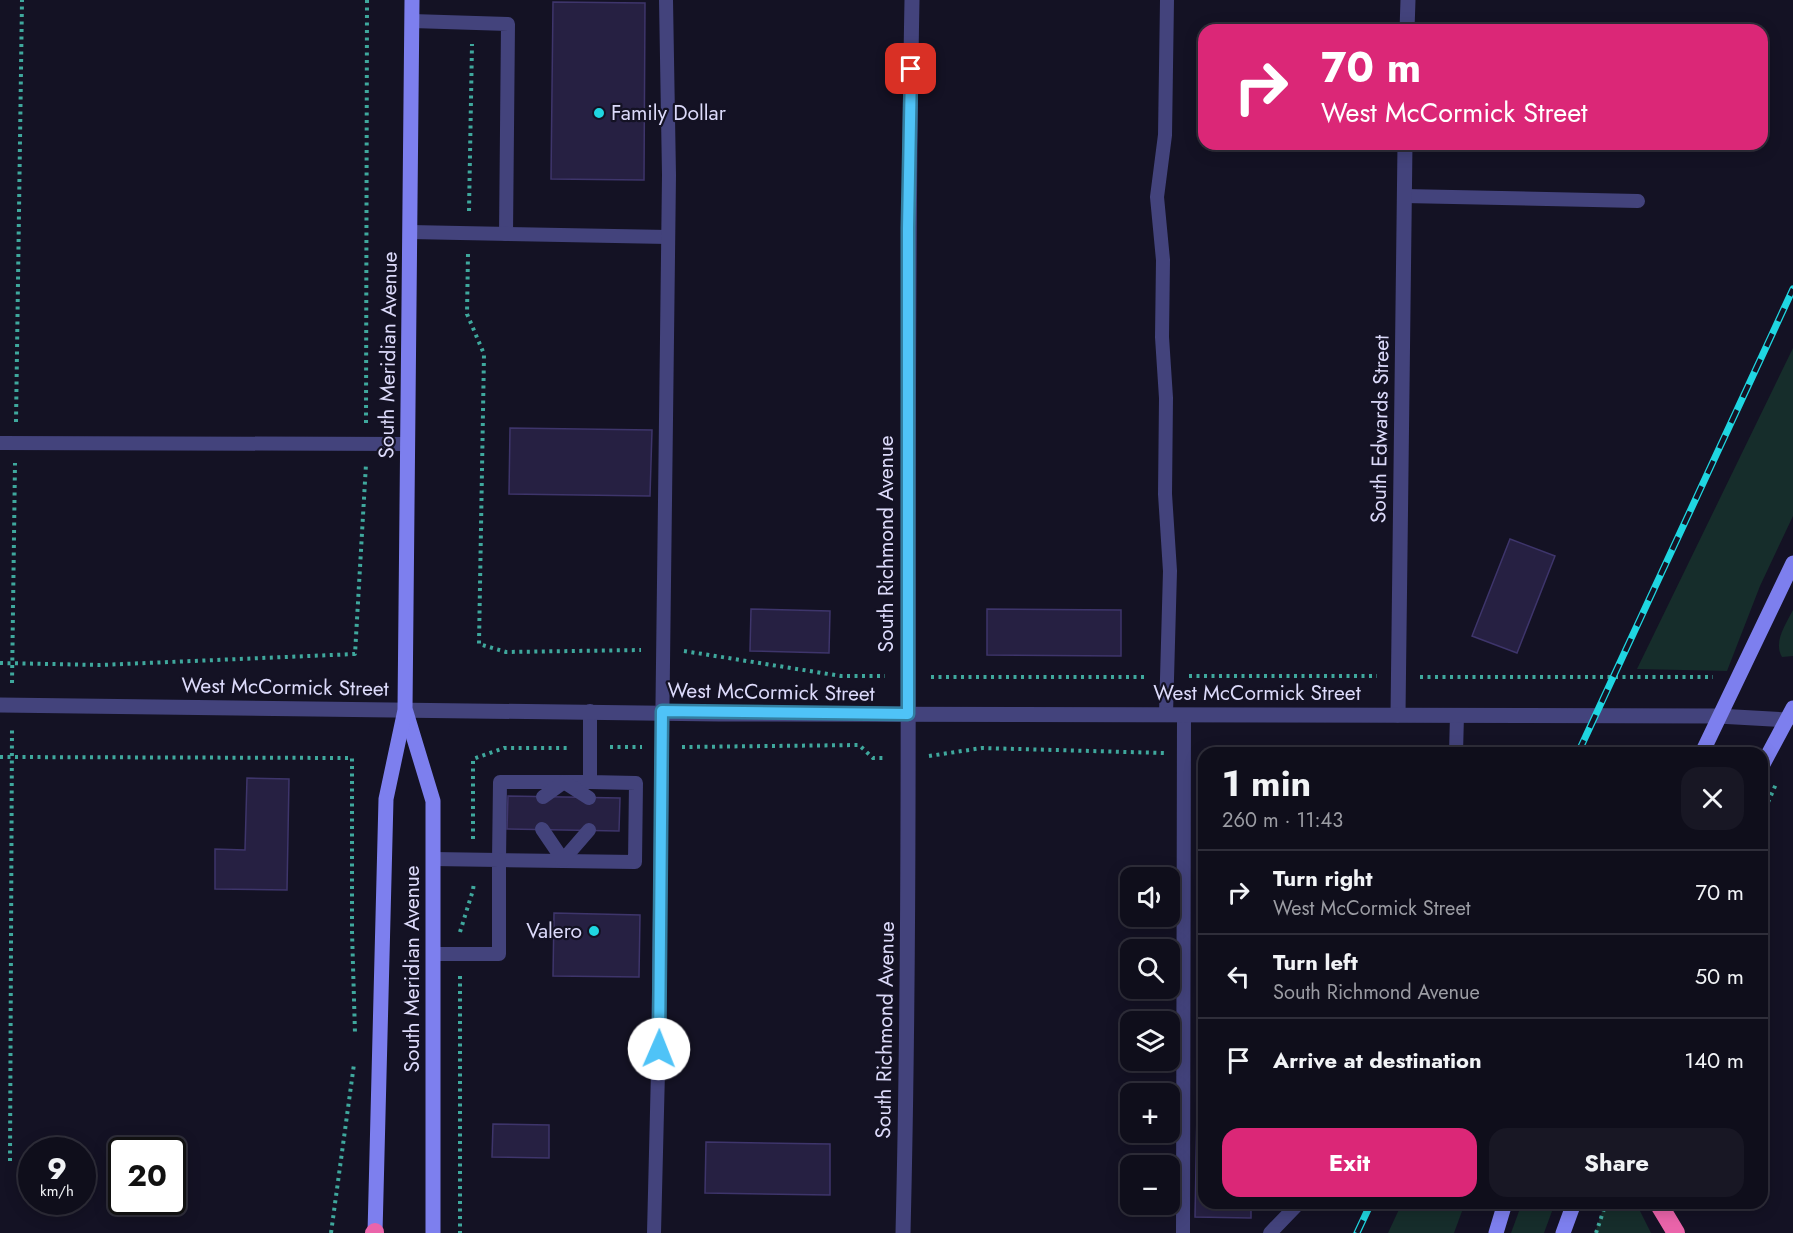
<!DOCTYPE html>
<html lang="en">
<head>
<meta charset="utf-8">
<style>
	body { margin:0; font-family:Jost,sans-serif; background:#181724; color:#f1f3f6; height:100vh; display:flex; flex-direction:column; font-size:22px; white-space:nowrap }
	* { box-sizing:border-box; margin:0 }
	p { font-size:20px; color:#9b9ca3 }
	.icon { flex:none; width:33px; height:33px; fill:none; stroke:currentColor; stroke-width:2; stroke-linecap:round; stroke-linejoin:round }
	.map { position:relative; flex:1; overflow:hidden }
	.sheet { position:absolute; left:1198px; top:747px; width:570px; height:462px; display:flex; flex-direction:column; background:#0f0e1b; border-radius:18px; box-shadow:0 3px 15px #0003,0 0 0 2px #2f2e3a }
	.sheet>* { flex:none }
	.guide { position:absolute; left:1198px; top:24px; width:570px; height:126px; border-radius:18px; box-shadow:0 3px 15px #0003,0 0 0 2px #2f2e3a; background:#db2777; color:#fff; overflow:hidden }
	.buttons { position:absolute; left:1120px; top:867px; display:grid; gap:12px }
	.buttons a { display:grid; place-items:center; width:60px; height:60px; border-radius:12px; background:#0f0e1b; box-shadow:0 3px 15px #0003,0 0 0 2px #2f2e3a; font-size:30px }
	.speed { position:absolute; left:18px; top:1137px; display:flex; gap:12px; font-size:30px; font-weight:700; text-align:center }
	.speed>* { display:grid; place-content:center; width:78px; height:78px; border-radius:50%; background:#0f0e1b; box-shadow:0 3px 15px #0003,0 0 0 2px #2f2e3a; line-height:1 }
	.speed small { font-size:15px; font-weight:400 }
	.speed .limit { border:3px solid #111; border-radius:9px; background:#fff; color:#111 }
	.pin { position:absolute; display:grid; place-items:center; width:51px; height:51px; color:#fff; margin:-26px; border-radius:12px; box-shadow:0 3px 9px #0006 }
	.me { position:absolute; width:66px; margin:-33px; rotate:1deg; stroke-linejoin:round; filter:drop-shadow(0 0 4px #0008) }
	.turn { display:flex; align-items:center; gap:21px; height:126px; padding:0 24px; font-size:27px }
	.turn .icon { width:78px; height:78px; stroke-width:2.5 }
	.turn b { display:block; font-size:42px; line-height:51px }
	.round { display:grid; place-items:center; flex:none; width:63px; height:63px; border-radius:18px; background:#181724 }
	.headline { display:flex; align-items:center; justify-content:space-between; height:102px; padding:0 24px }
	h1 { font-size:36px; font-weight:700; line-height:45px }
	.primary-button { display:flex; gap:12px; margin-top:auto; padding:12px 24px }
	.primary-button a { flex:1; height:69px; border-radius:18px; background:#db2777; color:#fff; font-size:24px; font-weight:700; line-height:69px; text-align:center }
	.primary-button a+a { background:#181724; color:#f1f3f6 }
	ul { padding:0; list-style:none }
	li { display:flex; align-items:center; gap:18px; height:84px; padding:0 24px; border-top:2px solid #2f2e3a }
	li div { flex:1 }
	li b { display:block; font-size:22px }
	li em { font-style:normal }
	.map>svg:first-child { display:block }
</style>
</head>
<body>
<div class="map">
<svg width="1793" height="1233" viewBox="0 0 1793 1233">
	<rect width="100%" height="100%" fill="#141224"/>
	<g fill="#162d2b">
		<path d="M1793,348V516L1760,586L1727,671L1637,669Z"/>
		<path d="M1793,610V656L1782,657C1773,642 1786,624 1793,610Z"/>
		<path d="M1402,1203H1465L1454,1233H1388Z"/>
		<path d="M1522,1203H1555L1544,1233H1511Z"/>
		<path d="M1605,1203H1636L1651,1233H1595Z"/>
	</g>
	<g fill="#262042" stroke="#3e356b" stroke-width="1.5">
		<path d="M553,2L645,3L644,180L551,179Z"/>
		<path d="M510,428L652,430L650,496L509,494Z"/>
		<path d="M1510,539L1555,556L1517,653L1472,636Z"/>
		<path d="M751,609L830,611L829,653L750,651Z"/>
		<path d="M987,609L1121,610V656L987,655Z"/>
		<path d="M247,778L289,779L287,890L215,889V849L245,850Z"/>
		<path d="M508,796L620,798L619,831L507,829Z"/>
		<path d="M554,913L640,915L639,977L553,976Z"/>
		<path d="M1197,1111H1204V1203H1251V1218L1195,1217Z"/>
		<path d="M493,1124L549,1125V1158L492,1157Z"/>
		<path d="M706,1142L830,1144V1195L705,1193Z"/>
	</g>
	<g fill="none" stroke-linecap="round" stroke-linejoin="round">
		<g stroke="#3fa89d" stroke-width="4" stroke-dasharray="3 4.5" stroke-linecap="butt">
			<path d="M469,211L472,44"/>
			<path d="M468,254L467,314L484,354L479,644L506,652L641,650"/>
			<path d="M16,422L22,0"/>
			<path d="M366,423L367,0"/>
			<path d="M684,651L841,676H885"/>
			<path d="M0,663L100,665L355,654L366,464"/>
			<path d="M1189,676H1377"/>
			<path d="M931,677H1146"/>
			<path d="M1420,677H1713"/>
			<path d="M12,683L15,463"/>
			<path d="M610,747H642"/>
			<path d="M682,747L859,745L873,758H886"/>
			<path d="M929,756L982,748L1164,753"/>
			<path d="M0,757L352,758V932L355,1033"/>
			<path d="M1762,816L1776,784"/>
			<path d="M473,839V759L504,748H570"/>
			<path d="M460,932L473,890L474,882"/>
			<path d="M460,976V1233"/>
			<path d="M10,1161L12,727"/>
			<path d="M331,1233L354,1064"/>
			<path d="M1596,1233L1606,1203"/>
		</g>
		<g stroke="#43437c" stroke-width="14">
			<path d="M412,21L508,24L506,234"/>
			<path d="M1404,196L1638,201"/>
			<path d="M410,232L668,237"/>
			<path d="M0,443L408,444"/>
			<path d="M1166,714L1170,571L1165,494L1166,398L1162,337L1163,260L1157,197L1165,135L1167,0"/>
			<path d="M1456,753L1457,715"/>
			<path d="M590,782L636,783L635,862L499,860L500,782H590V711"/>
			<path d="M543,797L564,782L589,798"/>
			<path d="M542,829L563,860L589,830"/>
			<path d="M433,859L499,860V954H433"/>
			<path d="M654,1233L658,1071L669,175L666,0"/>
			<path d="M1183,1233L1184,715"/>
			<path d="M1270,1233L1299,1203"/>
		</g>
		<g stroke="#43437c" stroke-width="15">
			<path d="M1407,30L1408,0"/>
			<path d="M1398,715L1405,144"/>
			<path d="M903,1233C913,822 904,411 912,0"/>
		</g>
		<path stroke="#43437c" stroke-width="15" d="M0,705L719,714L1718,716L1787,720"/>
		<g stroke="#7d7fee" stroke-width="15">
			<path d="M406,712L433,801V1233"/>
			<path d="M1702,753L1793,563"/>
			<path d="M1762,766L1793,708"/>
			<path d="M375,1233L386,799L405,710L412,0"/>
			<path d="M1496,1233L1505,1203"/>
			<path d="M1563,1233L1574,1203"/>
		</g>
		<g stroke="#ea64aa" stroke-width="18">
			<path d="M1658,1203L1676,1233"/>
			<path d="M374,1233L375,1232"/>
		</g>
		<g stroke="#1fd6e1" stroke-width="7">
			<g id="rail">
				<path d="M1578,753L1793,289"/>
				<path d="M1357,1233L1371,1203"/>
			</g>
		</g>
		<use href="#rail" stroke="#141224" stroke-width="4.5" stroke-dasharray="14" stroke-linecap="butt"/>
	</g>
	<g fill="none" stroke-linecap="round" stroke-linejoin="round">
		<g stroke="#337fa1" stroke-width="15">
			<path id="route" d="M659,1049L662,711L908,714V228L911,69"/>
		</g>
		<use href="#route" stroke="#4fc3f7" stroke-width="10"/>
	</g>
	<g fill="#1fd6e1" stroke="#141224" stroke-width="2">
		<circle cx="599" cy="113" r="6"/>
		<circle cx="594" cy="931" r="6"/>
	</g>
	<g text-anchor="middle" stroke-width="4.5" stroke-linejoin="round" paint-order="stroke">
		<g font-size="21" fill="#dcdafa" stroke="#141224" text-anchor="start">
			<text x="611" y="120">Family Dollar</text>
			<text x="582" y="938" text-anchor="end">Valero</text>
		</g>
		<g font-size="21" fill="#dcdafa" stroke="#141224">
			<text transform="translate(388 355) rotate(-89)" y="7">South Meridian Avenue</text>
			<text transform="translate(1380 429) rotate(-89)" y="7">South Edwards Street</text>
			<text transform="translate(886 544) rotate(-90)" y="7">South Richmond Avenue</text>
			<text transform="translate(285 687) rotate(1)" y="7">West McCormick Street</text>
			<text transform="translate(771 692) rotate(1)" y="7">West McCormick Street</text>
			<text x="1257" y="700">West McCormick Street</text>
			<text transform="translate(412 969) rotate(-90)" y="7">South Meridian Avenue</text>
			<text transform="translate(885 1030) rotate(-89)" y="7">South Richmond Avenue</text>
		</g>
	</g>
</svg>
<div class="buttons">
<a><svg class="icon" aria-label="sound" viewBox="0 0 24 24"><path d="M4 9h4l5-4v14l-5-4H4zM17 9q2 3 0 6"/></svg></a>
<a><svg class="icon" aria-label="search" viewBox="0 0 24 24"><circle cx="10" cy="10" r="6"/><path d="M15 15l6 6"/></svg></a>
<a><svg class="icon" aria-label="layers" viewBox="0 0 24 24"><path d="M12 4l9 5-9 5-9-5zM3 14l9 5 9-5"/></svg></a>
<a>+</a>
<a>−</a>
</div>
<div class="speed"><div>9<small>km/h</small></div><div class="limit">20</div></div>
<div class="pin" style="left:911px;top:69px;background:#d93025"><svg class="icon" aria-label="arrive" viewBox="0 0 24 24"><path d="M6 21V4h12l-3 4 3 4H6"/></svg></div>
<svg class="me" style="left:659px;top:1049px" viewBox="-20 -20 40 40"><circle r="19" fill="#fff"/><path d="M0-13L10 11 0 6-10 11z" fill="#4fc3f7"/></svg>
<div class="guide">
<div class="turn"><svg class="icon" aria-label="right" viewBox="0 0 24 24"><path d="M7 20v-9h11M14 6l5 5-5 5"/></svg><div><b>70 m</b>West McCormick Street</div></div>
</div>
<section class="sheet">
<div class="headline"><div><h1>1 min</h1><p>260 m · 11:43</p></div><a class="round"><svg class="icon" aria-label="close" viewBox="0 0 24 24"><path d="M6 6l12 12M18 6L6 18"/></svg></a></div>
<ul>
<li><svg class="icon" aria-label="right" viewBox="0 0 24 24"><path d="M7 20v-9h11M14 6l5 5-5 5"/></svg><div><b>Turn right</b><p>West McCormick Street</p></div><em>70 m</em></li>
<li><svg class="icon" aria-label="left" viewBox="0 0 24 24"><path d="M17 20v-9H6M10 6l-5 5 5 5"/></svg><div><b>Turn left</b><p>South Richmond Avenue</p></div><em>50 m</em></li>
<li><svg class="icon" aria-label="arrive" viewBox="0 0 24 24"><path d="M6 21V4h12l-3 4 3 4H6"/></svg><div><b>Arrive at destination</b></div><em>140 m</em></li>
</ul>
<div class="primary-button"><a>Exit</a><a>Share</a></div>
</section>
</div>
</body>
</html>
